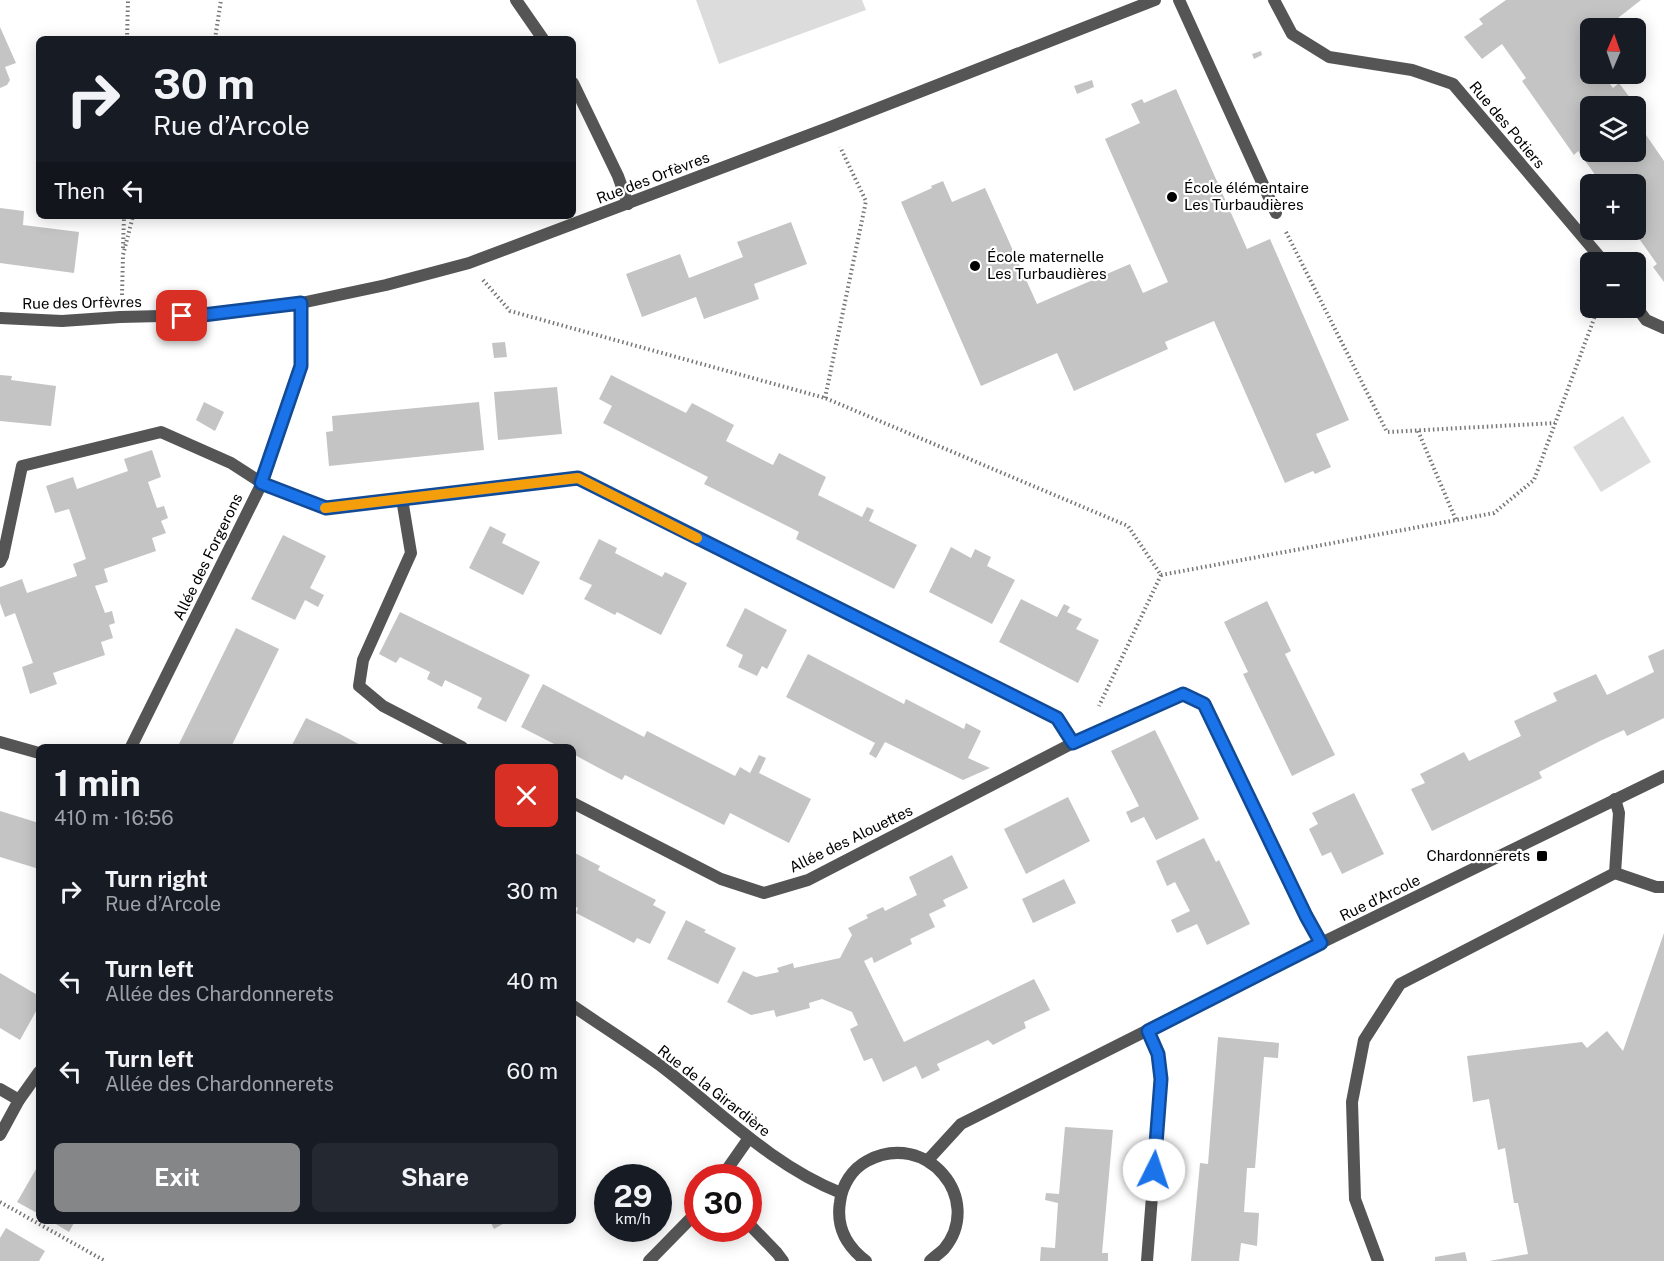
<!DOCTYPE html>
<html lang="en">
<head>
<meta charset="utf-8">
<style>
	body { margin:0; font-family:"Public Sans",sans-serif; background:#242831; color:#f1f3f6; height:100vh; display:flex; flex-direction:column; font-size:22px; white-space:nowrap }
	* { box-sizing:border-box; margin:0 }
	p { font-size:20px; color:#9ea1a6 }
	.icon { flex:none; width:33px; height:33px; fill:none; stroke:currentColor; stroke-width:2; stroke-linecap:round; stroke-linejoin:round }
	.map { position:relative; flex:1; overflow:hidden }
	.sheet { position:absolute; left:36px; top:744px; width:540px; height:480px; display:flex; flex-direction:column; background:#171b24; border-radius:9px; box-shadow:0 3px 15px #0003 }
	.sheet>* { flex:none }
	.top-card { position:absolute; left:36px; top:36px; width:540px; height:183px; border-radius:9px; box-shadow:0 3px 15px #0003; background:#171b24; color:#f1f3f6; overflow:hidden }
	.needle { width:39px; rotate:2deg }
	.controls { position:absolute; left:1580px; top:18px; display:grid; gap:12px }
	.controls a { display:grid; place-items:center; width:66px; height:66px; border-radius:9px; background:#171b24; box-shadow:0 3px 15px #0003; font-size:30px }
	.speed { position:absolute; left:594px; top:1164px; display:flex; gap:12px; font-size:30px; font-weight:700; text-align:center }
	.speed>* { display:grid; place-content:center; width:78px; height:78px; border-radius:50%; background:#171b24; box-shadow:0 3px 15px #0003; line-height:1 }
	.speed small { font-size:15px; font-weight:400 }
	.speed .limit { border:9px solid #d22; background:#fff; color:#111 }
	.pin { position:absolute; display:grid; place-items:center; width:51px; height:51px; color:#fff; margin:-26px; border-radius:12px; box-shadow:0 3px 9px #0006 }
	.me { position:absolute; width:66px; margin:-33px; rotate:4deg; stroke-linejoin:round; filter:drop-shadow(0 0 4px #0008) }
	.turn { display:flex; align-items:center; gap:21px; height:126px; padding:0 18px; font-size:27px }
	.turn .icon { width:78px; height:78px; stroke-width:2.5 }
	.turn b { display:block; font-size:42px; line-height:51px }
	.then { display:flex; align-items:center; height:57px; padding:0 18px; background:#0003; gap:12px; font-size:22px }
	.round { display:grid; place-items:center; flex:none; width:63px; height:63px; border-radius:9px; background:#242831 }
	.overview { display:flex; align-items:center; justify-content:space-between; height:102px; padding:0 18px }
	h1 { font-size:36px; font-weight:700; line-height:45px }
	.button { display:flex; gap:12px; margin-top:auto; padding:12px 18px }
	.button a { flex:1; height:69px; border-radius:9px; background:#858687; color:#fff; font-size:24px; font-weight:700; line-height:69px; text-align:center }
	.button a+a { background:#242831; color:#f1f3f6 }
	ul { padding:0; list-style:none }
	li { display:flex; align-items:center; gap:18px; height:90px; padding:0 18px }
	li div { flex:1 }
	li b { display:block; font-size:22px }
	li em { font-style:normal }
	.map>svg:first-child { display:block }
</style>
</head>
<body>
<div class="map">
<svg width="1664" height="1261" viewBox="0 0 1664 1261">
	<rect width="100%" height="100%" fill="#fff"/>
	<g fill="#dcdcdc">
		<path d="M696,0H862L866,10L719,64Z"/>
		<path d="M1623,416L1651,462L1601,492L1573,447Z"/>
	</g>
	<g fill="#c4c4c4">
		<path d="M1506,0H1641L1618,18L1622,24L1616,28H1590V34L1581,42L1590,55V74H1603L1613,88L1619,83L1636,106H1590V152H1635V119L1664,161V282L1653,267L1657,264L1633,230H1635V184H1595L1591,179L1596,176L1578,151L1574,155L1522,81L1526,78L1502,44L1482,59L1464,37L1483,24L1479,19Z"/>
		<path d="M0,27L16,63L5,67L10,80L7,85L0,88Z"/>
		<path d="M1261,51L1262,55L1254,59L1252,54Z"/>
		<path d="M1092,80L1094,87L1077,94L1074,86Z"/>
		<path d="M1176,89L1247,249L1270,239L1349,420L1316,434L1331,467L1315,474L1313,471L1285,483L1214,321L1165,342L1168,349L1074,391L1057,353L981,386L901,202L932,188L931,186L943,181L952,202L985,188L1037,304L1130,264L1143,293L1168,282L1105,139L1140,123L1131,104L1142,99L1144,103Z"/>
		<path d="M0,208L24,211L23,225L79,232L74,273L0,263Z"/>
		<path d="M791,222L807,264L754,284L759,299L704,319L696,297L642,317L626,274L680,254L689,278L743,257L737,242Z"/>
		<path d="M505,342L507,357L494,358L492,343Z"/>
		<path d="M0,375L12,376L11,380L56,386L51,426L0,421Z"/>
		<path d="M611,375L686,413L692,403L734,425L726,441L773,465L779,453L826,477L818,495L862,517L867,507L874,510L869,521L917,545L894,589L796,539L799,532L704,484L708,477L603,423L612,406L599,399Z"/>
		<path d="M557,387L562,434L498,440L494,392Z"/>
		<path d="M204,402L224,412L215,431L196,420Z"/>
		<path d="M479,402L484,450L329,466L326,432L333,431L332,416Z"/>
		<path d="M152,450L161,477L148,482L157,508L164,506L168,518L161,521L166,533L152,538L156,551L104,569L108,582L95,586L105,613L112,611L115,623L109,625L113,638L101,642L105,655L53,673L57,684L30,694L22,667L33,663L15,613L5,617L0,603V587L22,579L27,593L77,576L73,564L86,559L69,509L55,513L46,486L73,477L77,489L128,471L124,459Z"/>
		<path d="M490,526L506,534L502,543L540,562L523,595L469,568Z"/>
		<path d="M283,535L326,556L310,588L324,595L318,607L305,600L295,620L251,599Z"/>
		<path d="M599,539L617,548L615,553L662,577L665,572L687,583L661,635L617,612L615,615L584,599L592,585L579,579Z"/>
		<path d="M951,547L971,558L975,549L991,557L987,566L1015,580L992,624L929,592Z"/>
		<path d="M1021,599L1057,617L1064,604L1070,607L1067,612L1082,619L1076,629L1099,640L1078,683L999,642Z"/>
		<path d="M1267,601L1291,651L1285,654L1335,755L1292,776L1243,674L1248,672L1224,622Z"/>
		<path d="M745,608L787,630L767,669L762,666L757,676L738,667L743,655L726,646Z"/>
		<path d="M400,612L530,675L506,722L477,708L482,698L445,680L442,687L427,679L430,672L400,657L396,663L379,654Z"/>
		<path d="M236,628L279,649L231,747H186L179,744Z"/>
		<path d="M1664,649V718L1627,736L1624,730L1600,741L1539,772L1542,778L1432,831L1411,789L1425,783L1420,774L1464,752L1469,761L1521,736L1514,721L1557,701L1553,693L1596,674L1607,695L1654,672L1648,656Z"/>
		<path d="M808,654L904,704L906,699L964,729L966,723L981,731L968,758L990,768L963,780L885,742L876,758L869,754L875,743L786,697Z"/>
		<path d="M543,684L644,737L647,731L735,776L740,767L750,773L759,755L766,758L759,773L811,799L789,843L730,813L724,825L625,775L622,780L597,767L573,754V747H560L521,727Z"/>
		<path d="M306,718L340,734L364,747H291Z"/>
		<path d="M1155,730L1199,819L1156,840L1144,817L1131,823L1126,812L1139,806L1111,751Z"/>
		<path d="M1354,793L1384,854L1342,874L1331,852L1322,856L1309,829L1318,824L1312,813Z"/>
		<path d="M1068,797L1090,841L1026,874L1004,829Z"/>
		<path d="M0,811L39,823V869L0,857Z"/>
		<path d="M1204,838L1216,862L1219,860L1250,924L1207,945L1197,924L1177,933L1171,920L1190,911L1175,882L1167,886L1156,861Z"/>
		<path d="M573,852L600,866L598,870L656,900L653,905L666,912L650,944L637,938L634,943L576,913L578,908L573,905Z"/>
		<path d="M952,855L968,888L943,900L946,906L929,914L935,927L910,939L912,944L874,963L872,957L864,961L904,1042L1034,979L1050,1010L1024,1022L1026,1028L993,1045L988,1040L937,1064L940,1070L922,1079L916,1066L883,1082L872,1058L864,1061L850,1029L858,1025L852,1012L822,999L809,1003L810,1008L776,1017L774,1010L751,1015L727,1002L743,971L756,977L779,972L777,968L793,963L794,968L840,958L852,935L848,928L868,918L866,915L883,907L885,911L917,895L909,877Z"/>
		<path d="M1064,879L1076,903L1033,923L1022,899Z"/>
		<path d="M686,920L706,930L704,932L736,948L718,984L667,959Z"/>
		<path d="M1664,933V1261H1489L1528,1254L1518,1203H1514L1505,1148L1498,1150L1489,1099L1473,1102L1467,1056L1582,1042L1587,1048L1607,1031L1623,1051Z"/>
		<path d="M0,973L39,996V1006L20,1040L0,1028Z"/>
		<path d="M1218,1037L1279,1043L1278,1058L1264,1057L1255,1168H1247L1244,1212L1259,1213L1257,1246L1241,1243L1239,1261H1191L1200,1163L1208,1164Z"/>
		<path d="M1065,1127L1113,1130L1102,1253H1108V1261H1040L1041,1247L1055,1248L1058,1203L1045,1200L1046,1193L1059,1194Z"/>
		<path d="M39,1164V1214L17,1202Z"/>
		<path d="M51,1221H75L69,1232Z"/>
		<path d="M490,1221H508L494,1229Z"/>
		<path d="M6,1228L45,1251L39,1261H0V1238Z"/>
		<path d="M1465,1252L1467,1261H1435V1257Z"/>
	</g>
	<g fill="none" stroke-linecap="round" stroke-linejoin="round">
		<g stroke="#777" stroke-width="4" stroke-dasharray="1.5 3" stroke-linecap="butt">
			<path d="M127,39L128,0"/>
			<path d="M215,39L221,0"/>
			<path d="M1286,232L1387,432L1555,423"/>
			<path d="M123,248L124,216"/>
			<path d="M483,280L510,311L825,398L1128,526L1161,575L1099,706"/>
			<path d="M122,295L123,255L133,216"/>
			<path d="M825,398L866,201L840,147"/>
			<path d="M1418,431L1456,520"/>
			<path d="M1161,575L1494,513L1534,480L1598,308"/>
			<path d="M0,1202L105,1261"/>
		</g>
		<g stroke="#555" stroke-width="12">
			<path d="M1179,0L1276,213"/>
			<path d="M0,562L3,556L22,466L161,432L231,463L262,483"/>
			<path d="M1615,873L1656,887H1664"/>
			<path d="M1378,1261L1355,1199L1352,1102L1364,1040L1400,984L1615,873L1619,813L1615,799"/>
		</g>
		<path stroke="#555" stroke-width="12" d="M649,1261L698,1211"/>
		<g stroke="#555" stroke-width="12">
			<path d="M516,0L543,39"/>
			<path d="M1274,0L1292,34L1329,57L1412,70L1453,84L1604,262"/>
			<path d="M573,83L618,176L628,204"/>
			<path d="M1635,305L1646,320L1664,328"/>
			<path d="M0,318L62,321L120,317L203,315L301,303"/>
			<path d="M262,483L326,508L578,478L1057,718L1073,743L1183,694L1204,704L1306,916L1321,943"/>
			<path d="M402,499L411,553L363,660L359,686L383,706L462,747"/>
			<path d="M573,803L721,879L764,893L808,880L1073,743"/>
			<path d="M0,1089L19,1100L39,1072"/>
			<path d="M0,1135L19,1100"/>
			<path d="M721,1178L749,1138"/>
			<path d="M748,1223L777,1253L783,1261"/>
			<path d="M1147,1261L1161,1079L1157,1054L1148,1031"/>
		</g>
		<g stroke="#555" stroke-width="12">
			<path d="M0,742L39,753"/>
			<path d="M131,747L262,483L301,366V303L386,285L469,263L830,127L1155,0"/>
			<path d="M573,1006C602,1026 632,1045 661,1066C720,1111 771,1165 841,1193"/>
			<path d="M928,1160L961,1124L1321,943L1664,776"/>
			<path d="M866,1261C846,1246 836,1227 840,1202C842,1185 852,1169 867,1161C926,1129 985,1199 944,1249C940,1253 934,1257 930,1261"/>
		</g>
	</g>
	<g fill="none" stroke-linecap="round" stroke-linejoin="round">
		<g stroke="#114b97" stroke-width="15">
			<path id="route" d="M182,316L203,315L301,303V366L261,483L326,508L578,478L1057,718L1073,743L1183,694L1204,704L1306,916L1321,943L1148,1031L1158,1054L1161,1079L1154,1170"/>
		</g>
		<use href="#route" stroke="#1a73e8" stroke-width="10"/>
		<path stroke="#f59e0b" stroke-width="10" d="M325,508L578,478L697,538"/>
	</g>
	<g fill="#000" stroke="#fff" stroke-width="2">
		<circle cx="1172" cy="197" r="6"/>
		<circle cx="975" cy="266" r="6"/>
		<rect x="1536" y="850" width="12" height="12" rx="3"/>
	</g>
	<g text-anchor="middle" stroke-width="4.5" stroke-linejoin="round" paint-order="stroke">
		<g font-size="15" fill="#000" stroke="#fff">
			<text transform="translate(1507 125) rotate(50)" y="5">Rue des Potiers</text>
			<text transform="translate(653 178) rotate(-21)" y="5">Rue des Orfèvres</text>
			<text transform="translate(82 303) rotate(-1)" y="5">Rue des Orfèvres</text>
			<text transform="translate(208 557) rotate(-64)" y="5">Allée des Forgerons</text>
			<text transform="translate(851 839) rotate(-26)" y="5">Allée des Alouettes</text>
			<text transform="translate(1380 898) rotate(-26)" y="5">Rue d’Arcole</text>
			<text transform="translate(714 1091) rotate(38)" y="5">Rue de la Girardière</text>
		</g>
		<g font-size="15" fill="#000" stroke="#fff" text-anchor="start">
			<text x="1184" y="193">École élémentaire<tspan x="1184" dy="17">Les Turbaudières</tspan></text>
			<text x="987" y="262">École maternelle<tspan x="987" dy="17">Les Turbaudières</tspan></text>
			<text x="1530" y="861" text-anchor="end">Chardonnerets</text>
		</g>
	</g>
</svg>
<div class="controls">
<a><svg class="needle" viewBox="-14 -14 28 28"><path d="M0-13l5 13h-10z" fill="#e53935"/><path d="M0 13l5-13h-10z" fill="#9ea1a6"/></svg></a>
<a><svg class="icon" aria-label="layers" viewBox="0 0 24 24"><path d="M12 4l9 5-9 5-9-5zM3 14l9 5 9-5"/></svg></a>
<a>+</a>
<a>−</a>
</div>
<div class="speed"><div>29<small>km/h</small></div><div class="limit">30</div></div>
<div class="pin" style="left:182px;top:316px;background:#d93025"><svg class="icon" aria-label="arrive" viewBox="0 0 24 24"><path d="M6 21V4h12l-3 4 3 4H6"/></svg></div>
<svg class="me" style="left:1154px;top:1170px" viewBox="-20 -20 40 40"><circle r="19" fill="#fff"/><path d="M0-13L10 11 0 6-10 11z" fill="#1a73e8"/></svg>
<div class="top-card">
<div class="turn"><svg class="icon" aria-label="right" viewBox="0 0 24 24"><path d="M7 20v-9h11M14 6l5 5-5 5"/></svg><div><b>30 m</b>Rue d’Arcole</div></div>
<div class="then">Then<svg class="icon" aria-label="left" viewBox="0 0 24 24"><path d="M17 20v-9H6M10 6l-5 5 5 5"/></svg></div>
</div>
<section class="sheet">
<div class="overview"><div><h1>1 min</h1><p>410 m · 16:56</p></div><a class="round" style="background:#d93025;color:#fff"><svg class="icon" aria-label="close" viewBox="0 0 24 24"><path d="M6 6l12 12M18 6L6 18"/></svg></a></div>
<ul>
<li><svg class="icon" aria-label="right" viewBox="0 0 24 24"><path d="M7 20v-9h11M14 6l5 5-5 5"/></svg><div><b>Turn right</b><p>Rue d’Arcole</p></div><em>30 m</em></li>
<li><svg class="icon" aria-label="left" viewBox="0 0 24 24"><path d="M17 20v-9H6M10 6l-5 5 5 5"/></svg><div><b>Turn left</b><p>Allée des Chardonnerets</p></div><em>40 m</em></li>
<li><svg class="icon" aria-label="left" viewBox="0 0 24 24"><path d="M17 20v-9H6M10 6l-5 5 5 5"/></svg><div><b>Turn left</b><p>Allée des Chardonnerets</p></div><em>60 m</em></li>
</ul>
<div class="button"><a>Exit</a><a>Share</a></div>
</section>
</div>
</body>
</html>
